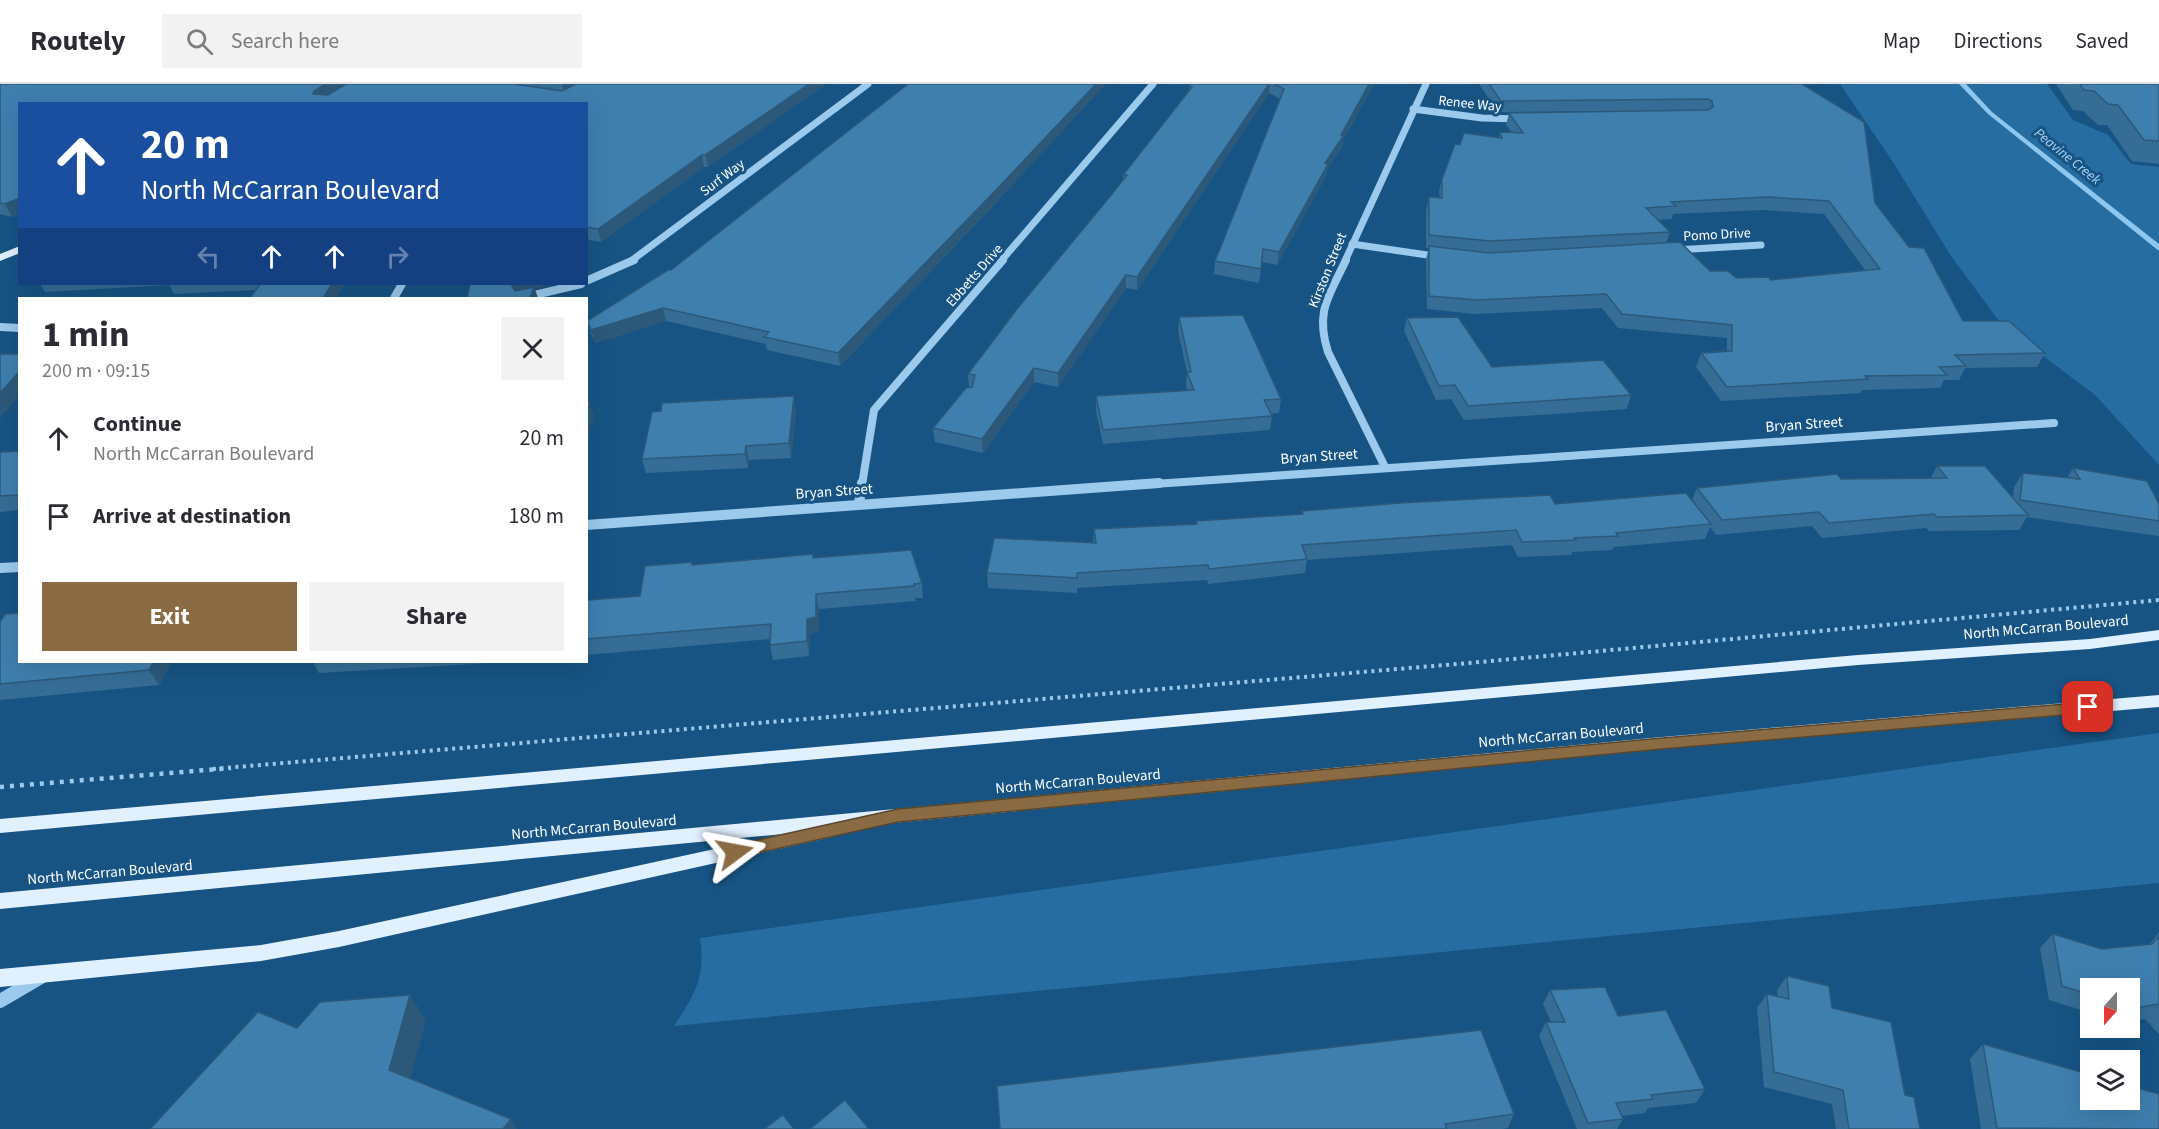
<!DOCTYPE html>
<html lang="en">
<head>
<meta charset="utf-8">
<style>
	body { margin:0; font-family:"Source Sans 3",sans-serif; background:#f2f2f3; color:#2b2b33; height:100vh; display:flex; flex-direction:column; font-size:22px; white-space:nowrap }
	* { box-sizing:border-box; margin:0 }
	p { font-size:20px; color:#7c7c81 }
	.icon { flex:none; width:33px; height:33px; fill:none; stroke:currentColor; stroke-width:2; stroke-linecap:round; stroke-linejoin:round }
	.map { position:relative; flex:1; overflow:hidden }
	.details { position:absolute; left:18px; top:213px; width:570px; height:366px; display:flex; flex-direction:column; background:#fff; border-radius:0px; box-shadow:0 6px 24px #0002 }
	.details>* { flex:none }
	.banner { position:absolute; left:18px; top:18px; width:570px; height:183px; border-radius:0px; box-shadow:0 6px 24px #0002; background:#1a4fa0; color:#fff; overflow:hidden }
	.needle { width:39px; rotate:201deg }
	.buttons { position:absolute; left:2080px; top:894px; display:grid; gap:12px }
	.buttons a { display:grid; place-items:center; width:60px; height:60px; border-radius:0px; background:#fff; box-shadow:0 6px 24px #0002; font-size:30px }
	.pin { position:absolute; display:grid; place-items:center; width:51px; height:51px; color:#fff; margin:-26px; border-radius:12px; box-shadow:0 3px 9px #0006 }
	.me { position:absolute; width:66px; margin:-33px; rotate:77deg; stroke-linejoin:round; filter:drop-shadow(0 0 4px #0008) }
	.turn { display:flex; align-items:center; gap:21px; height:126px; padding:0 24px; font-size:27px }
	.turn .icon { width:78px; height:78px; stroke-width:2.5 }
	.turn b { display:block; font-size:42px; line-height:51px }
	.lanes { display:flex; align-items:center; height:57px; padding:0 24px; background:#0003; justify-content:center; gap:30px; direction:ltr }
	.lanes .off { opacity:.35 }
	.round { display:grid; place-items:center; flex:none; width:63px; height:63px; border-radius:0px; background:#f2f2f3 }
	.overview { display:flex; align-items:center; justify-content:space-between; height:102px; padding:0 24px }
	h1 { font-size:36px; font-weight:700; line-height:45px }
	.action { display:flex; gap:12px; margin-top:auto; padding:12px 24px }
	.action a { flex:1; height:69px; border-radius:0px; background:#8a6b43; color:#fff; font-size:24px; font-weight:700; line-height:69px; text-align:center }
	.action a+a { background:#f2f2f3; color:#2b2b33 }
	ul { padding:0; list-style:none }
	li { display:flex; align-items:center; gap:18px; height:78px; padding:0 24px }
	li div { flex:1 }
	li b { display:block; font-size:22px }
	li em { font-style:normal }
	header { display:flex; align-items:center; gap:36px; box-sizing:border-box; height:84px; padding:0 30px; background:#fff; border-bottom:2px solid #e1e1e2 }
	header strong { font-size:28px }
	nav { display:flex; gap:33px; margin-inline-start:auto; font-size:21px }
	.search { width:420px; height:54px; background:#f2f2f3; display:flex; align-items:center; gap:15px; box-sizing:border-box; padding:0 21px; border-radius:0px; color:#7c7c81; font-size:22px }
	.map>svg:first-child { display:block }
</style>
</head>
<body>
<header>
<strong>Routely</strong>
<div class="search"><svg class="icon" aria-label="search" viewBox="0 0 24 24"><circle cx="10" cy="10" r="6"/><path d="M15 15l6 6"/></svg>Search here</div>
<nav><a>Map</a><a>Directions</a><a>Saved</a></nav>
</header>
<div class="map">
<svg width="2159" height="1045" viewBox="0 0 2159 1045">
	<rect width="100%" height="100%" fill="#175484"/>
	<g fill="#266da1">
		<path d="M1840,0H2047L2073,36L2108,51L2131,80L2159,83V381L2095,311L2002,241L1951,172L1891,75Z"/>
		<path d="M2159,649V799L674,942C695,910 706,893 700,854Z"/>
	</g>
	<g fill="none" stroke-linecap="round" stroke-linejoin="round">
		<path fill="#8dc7ef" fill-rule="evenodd" d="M1959,0H1966L1992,28L2159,160V167L1988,30Z"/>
		<path stroke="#9bcaed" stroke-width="4" stroke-dasharray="3 4.5" stroke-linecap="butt" d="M213,685L1469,579L2159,516"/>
		<path stroke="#9bcaed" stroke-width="4.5" stroke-dasharray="4 6" stroke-linecap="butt" d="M0,703L231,684"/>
		<g stroke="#9bcaed" stroke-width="7">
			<path d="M1413,25L1482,34L1520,35"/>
			<path d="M1352,160L1441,173"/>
			<path d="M1675,166L1761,161"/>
			<path d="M631,177L868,0"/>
			<path d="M1001,177L1153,0"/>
			<path d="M1345,177L1426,0"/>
		</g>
		<g stroke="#9bcaed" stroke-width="8">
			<path d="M1346,176C1329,212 1315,227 1328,268L1385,383"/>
			<path d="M586,197L634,176"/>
			<path d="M394,214L402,200"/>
			<path d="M522,214L581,200"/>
			<path d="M0,243L20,244"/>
			<path d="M862,401L874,326L1003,176"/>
			<path d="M1139,401L2054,339"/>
		</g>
		<g stroke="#9bcaed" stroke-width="10">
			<path d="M859,420L862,399"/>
			<path d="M586,441L1159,399"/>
			<path d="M0,484L20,483"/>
		</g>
		<path stroke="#9bcaed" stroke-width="14" d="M0,917L41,893"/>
		<g fill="#e1f0ff" fill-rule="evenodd">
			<path d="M20,162V169L0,177V170Z"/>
			<path d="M2159,546V556L2090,565L1858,581L0,749V735L1858,571L2090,555Z"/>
			<path d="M2159,611V623L1662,665L840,744L838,751L832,753L339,863L261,877L0,903V885L261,861L339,847L783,750L0,825V809L1662,653Z"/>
		</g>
	</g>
	<g fill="#366d96" fill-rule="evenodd">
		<path d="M0,0L563,7L518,0H826L708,83H704L601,158L589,156L586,158V20H20L12,133L0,130Z"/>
		<path d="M1191,0H1374L1343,56L1342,63L1327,85L1326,92L1277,181L1262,178L1259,199L1214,190L1215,177L1280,15L1269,9L1137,206L1126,204L1058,303L1034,298L983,369L935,358L933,344L969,303L968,290L1112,110L1123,96V91L1189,7V3Z"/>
		<path d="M1479,0H1802L1875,119L1963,237L2045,269L2037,283L1965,284L1959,296H1944L1940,304L1862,306L1861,309L1721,317L1696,283L1701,269L1727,267V254L1618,244L1602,224L1475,230L1427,225L1426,175L1429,164H1426V126L1429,113L1440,114L1439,107L1442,95L1460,61L1499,54L1500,48L1512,49L1506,41L1509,29L1644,27L1498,28ZM1763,126L1824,130L1865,186L1771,196L1736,194L1710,187L1666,159L1670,148L1658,136L1672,135L1673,130Z"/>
		<path d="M2056,0H2159V80L2132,77L2107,41H2098L2083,27L2073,26Z"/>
		<path d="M997,118L840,282L767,266L766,260L666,237L595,259L591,250L587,237L671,186Z"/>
		<path d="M40,200H345L255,206L174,210L169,201L45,208Z"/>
		<path d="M1179,233L1281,315L1279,329L1271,330L1272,332L1270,346L1103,360L1096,327V312L1188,307L1186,302L1187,288L1178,247Z"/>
		<path d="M1407,234L1492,283L1631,311L1627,325L1464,336L1451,315L1436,316L1404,247Z"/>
		<path d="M796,327L791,374L749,376L748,384L646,389L642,375Z"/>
		<path d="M20,367V426L0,428V368Z"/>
		<path d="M1937,382L2013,413L2014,403L2023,389L2067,394L2073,384L2159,420V452H2158L2027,433L2019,446L1929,447L1926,444L1822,454L1812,442L1716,451L1710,443L1705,455L1614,463L1612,466L1572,468L1571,471L1518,473L1512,461L1307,476L1305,489L1208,500L1207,496L1077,504V509L988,504L987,489L1093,459L1094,445L1196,440V437L1302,430V427L1692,416L1697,404L1841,395L1931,394Z"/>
		<path d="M814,474L922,499L923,514H915L916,517L819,525V548L810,550L809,572L773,576L770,561V555L586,571V521L640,512L692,478L693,481Z"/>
		<path d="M0,538L20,578H172L159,601L0,616Z"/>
		<path d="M313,578H508L319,589Z"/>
		<path d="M2159,848V950L2145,935L2130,937V904H2091V929L2049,916L2040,864L2053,850L2102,865L2149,861Z"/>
		<path d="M1787,892L1832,924L1905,1011L1920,1045H1836L1832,1020L1764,1003L1757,924L1767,910L1778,912L1777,906Z"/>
		<path d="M1550,906L1618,932L1705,1005L1696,1019L1648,1024L1645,1029L1621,1032L1623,1035L1617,1045H1577L1539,952L1546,938H1551L1543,920Z"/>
		<path d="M1983,960L2159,1045H1981L1970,975Z"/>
		<path d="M1514,1030L1508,1044L1502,1045H1000Z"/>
	</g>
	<g fill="#2c597a">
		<path d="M326,0H352L318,18L313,10L314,7Z"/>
		<path d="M562,0H577L564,7Z"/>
		<path d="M809,0H826L708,83L705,71Z"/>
		<path d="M1096,0H1106L997,118L840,282L838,269Z"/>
		<path d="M1269,0H1270L1269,9L1137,206V193Z"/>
		<path d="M1369,0H1374L1343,56L1342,63L1327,85L1326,92L1277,181L1279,168L1325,79Z"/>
		<path d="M702,71L704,83L601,158L598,145Z"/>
		<path d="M20,114V129L12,133L5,120Z"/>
		<path d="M586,145L589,156L586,158Z"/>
		<path d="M1126,191V204L1058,303V289Z"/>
		<path d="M332,200H345L336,214H323Z"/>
		<path d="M512,200H552L535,205L538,214H530L517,210L512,202Z"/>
		<path d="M663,224L666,237L595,259L591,246Z"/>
		<path d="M1034,284V298L983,369L982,355Z"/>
		<path d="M20,287V311L0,334V309Z"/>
		<path d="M794,312L796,327L791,374L789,359Z"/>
		<path d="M590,318L594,332L586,365V332Z"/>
		<path d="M746,362L749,376L748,384L745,370Z"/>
		<path d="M816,510L819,525V548L810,550L809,572L807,557V535Z"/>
		<path d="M154,578H172L159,601L149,586Z"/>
		<path d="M410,911L426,936L406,1011L389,986Z"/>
		<path d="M511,1035L517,1045H503Z"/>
	</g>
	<g fill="#3f7fae" stroke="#2c597a" stroke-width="1.5">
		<path d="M0,0H326L314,7L313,10L328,11L346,0H514L562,7L576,0H809L705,71H702L598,145L586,143V20H20V114L5,120L0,119Z"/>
		<path d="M908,0H1096L997,105L838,269L764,253L769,248L663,224L591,246L587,237L668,186H671Z"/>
		<path d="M1191,0H1269L1137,193L1126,191L1058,289L1034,284L982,355L933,344L966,304L972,303L975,291L968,290L1017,225L1112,110L1127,91H1123L1192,3H1189Z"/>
		<path d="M1274,0H1369L1341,51H1344L1325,79L1328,80L1279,168L1263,165L1261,185L1215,177L1284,5Z"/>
		<path d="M1489,0H1802L1864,38L1875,119L1909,163L1924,164L1963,237H2009L2045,269L1955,271L1966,282L1939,283L1947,291L1865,292L1868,295L1727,303L1701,269L1732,267V241L1622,230L1606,210L1478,216L1429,212V162L1489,169L1680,158L1710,187H1728L1736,194L1768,193L1771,196L1880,185L1829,117L1767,113L1671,118L1676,122L1646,124L1670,148L1490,157L1429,151V113L1442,114V95L1455,60L1460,61L1464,49L1502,54L1500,48L1523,49L1509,29L1708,26L1713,23L1712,17L1708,15L1501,17Z"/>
		<path d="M2080,0H2159V57L2144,56L2118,21L2108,20L2094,7L2084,6Z"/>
		<path d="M260,200H332L323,214H250Z"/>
		<path d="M470,200H512V202L515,207L534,203L530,214H467Z"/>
		<path d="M1243,231L1281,315L1264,316L1272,332L1103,346L1096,312L1194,306L1187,288H1191L1179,233Z"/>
		<path d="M1458,233L1492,283L1603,276L1631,311L1468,322L1455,301L1439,302L1407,234Z"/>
		<path d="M0,270H20V287L0,309Z"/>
		<path d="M794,312L789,359L746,362L745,370L642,375L652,328L661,327L662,319Z"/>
		<path d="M586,318H590L586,332Z"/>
		<path d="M20,367V411L0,412V368Z"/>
		<path d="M1937,382H1985L2028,431L1937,433L1934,430L1829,439L1819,428L1722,436L1697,404L1837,390L1841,395L1947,394Z"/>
		<path d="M2073,384L2147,397L2159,420V437L2020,416L2023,389L2080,395Z"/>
		<path d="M1686,409L1711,440L1616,449L1618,452L1574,454L1576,456L1522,458L1516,446L1302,461L1307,475L1209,485L1208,481L1077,489V494L987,489L994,454L1096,459L1094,445L1197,440L1196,437L1303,430L1302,427L1400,419L1550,411L1555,420Z"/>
		<path d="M911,466L922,499L914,500V502L816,510V533L807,535V557L770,561L771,540L586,555V521L588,516L640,512L645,482L692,478V481L813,470V474Z"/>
		<path d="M20,529V578H154L149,586L0,600V538L5,530Z"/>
		<path d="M2053,850L2102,865L2152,860L2159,852V920L2134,924L2130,923V904H2091V911L2062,902Z"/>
		<path d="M1787,892L1829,902L1832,924L1891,938L1905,1011L1914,1013L1920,1045H1849L1843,1006L1774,988L1767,910L1789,915Z"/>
		<path d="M1605,903L1618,932L1666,926L1705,1005L1651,1011L1653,1015L1616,1019L1623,1035L1588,1039L1546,938H1565L1550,906Z"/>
		<path d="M410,911L389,986L511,1035L503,1045H150L258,928L297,944L320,918Z"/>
		<path d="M1481,946L1514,1030L1445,1040L1447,1045H1000L997,1002Z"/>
		<path d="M1983,960L2091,991V1016H2130V1002L2159,1010V1045L1997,1044Z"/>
		<path d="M845,1016L869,1045H810Z"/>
		<path d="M783,1031L794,1045H764Z"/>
	</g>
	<path fill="#8a6b43" stroke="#5a462c" stroke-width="1.5" d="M2088,618L2095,623L2088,629L1662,665L898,738L735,774L729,772L727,768L729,763L735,761L898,725L1662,654Z"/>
	<g text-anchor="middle" stroke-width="6" stroke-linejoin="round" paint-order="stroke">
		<g font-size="14" fill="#fff" stroke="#175484">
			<text transform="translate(1470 19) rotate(6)" y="5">Renee Way</text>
			<text transform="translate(722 93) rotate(-37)" y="5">Surf Way</text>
			<text transform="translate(1717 150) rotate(-3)" y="5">Pomo Drive</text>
			<text transform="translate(1327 186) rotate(-68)" y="5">Kirston Street</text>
			<text transform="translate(974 191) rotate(-49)" y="5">Ebbetts Drive</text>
		</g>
		<g font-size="14" font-style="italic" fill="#a6d4f4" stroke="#175484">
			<text transform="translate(2068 72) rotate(39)" y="5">Peavine Creek</text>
		</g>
		<g font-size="15" fill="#fff" stroke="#175484">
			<text transform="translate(1804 340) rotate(-4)" y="5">Bryan Street</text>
			<text transform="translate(1319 372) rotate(-4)" y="5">Bryan Street</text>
			<text transform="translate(834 407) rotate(-4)" y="5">Bryan Street</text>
			<text transform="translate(2046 543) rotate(-5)" y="5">North McCarran Boulevard</text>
			<text transform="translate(1561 651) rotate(-5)" y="5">North McCarran Boulevard</text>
			<text transform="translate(1078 697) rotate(-5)" y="5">North McCarran Boulevard</text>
			<text transform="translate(594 743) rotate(-5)" y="5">North McCarran Boulevard</text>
			<text transform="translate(110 788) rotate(-5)" y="5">North McCarran Boulevard</text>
		</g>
	</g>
</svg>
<div class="buttons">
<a><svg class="needle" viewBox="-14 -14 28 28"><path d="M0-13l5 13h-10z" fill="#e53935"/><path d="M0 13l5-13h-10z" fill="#7c7c81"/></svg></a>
<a><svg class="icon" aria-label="layers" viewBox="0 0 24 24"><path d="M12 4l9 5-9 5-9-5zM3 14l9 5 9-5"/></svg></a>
</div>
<div class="pin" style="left:2088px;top:623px;background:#d93025"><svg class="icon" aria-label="arrive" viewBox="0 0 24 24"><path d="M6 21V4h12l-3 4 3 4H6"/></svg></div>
<svg class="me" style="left:735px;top:768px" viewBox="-20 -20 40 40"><path d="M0-17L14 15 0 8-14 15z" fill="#8a6b43" stroke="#fff" stroke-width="4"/></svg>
<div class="banner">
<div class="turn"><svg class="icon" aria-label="ahead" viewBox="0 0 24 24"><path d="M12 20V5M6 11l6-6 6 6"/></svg><div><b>20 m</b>North McCarran Boulevard</div></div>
<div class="lanes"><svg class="icon off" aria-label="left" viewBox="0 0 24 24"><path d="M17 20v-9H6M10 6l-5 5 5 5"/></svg><svg class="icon" aria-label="ahead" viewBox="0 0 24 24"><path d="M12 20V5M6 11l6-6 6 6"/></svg><svg class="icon" aria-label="ahead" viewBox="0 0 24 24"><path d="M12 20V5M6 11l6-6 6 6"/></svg><svg class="icon off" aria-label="right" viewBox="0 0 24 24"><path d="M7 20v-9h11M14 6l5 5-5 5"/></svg></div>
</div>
<section class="details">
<div class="overview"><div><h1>1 min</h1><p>200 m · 09:15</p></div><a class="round"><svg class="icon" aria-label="close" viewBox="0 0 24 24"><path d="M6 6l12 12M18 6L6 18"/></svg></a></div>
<ul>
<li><svg class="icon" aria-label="ahead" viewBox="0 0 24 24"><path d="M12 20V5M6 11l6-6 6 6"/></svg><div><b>Continue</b><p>North McCarran Boulevard</p></div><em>20 m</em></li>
<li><svg class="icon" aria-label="arrive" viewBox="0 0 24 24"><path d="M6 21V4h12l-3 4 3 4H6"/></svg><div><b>Arrive at destination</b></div><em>180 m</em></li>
</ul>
<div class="action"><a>Exit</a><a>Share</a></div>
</section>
</div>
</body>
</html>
